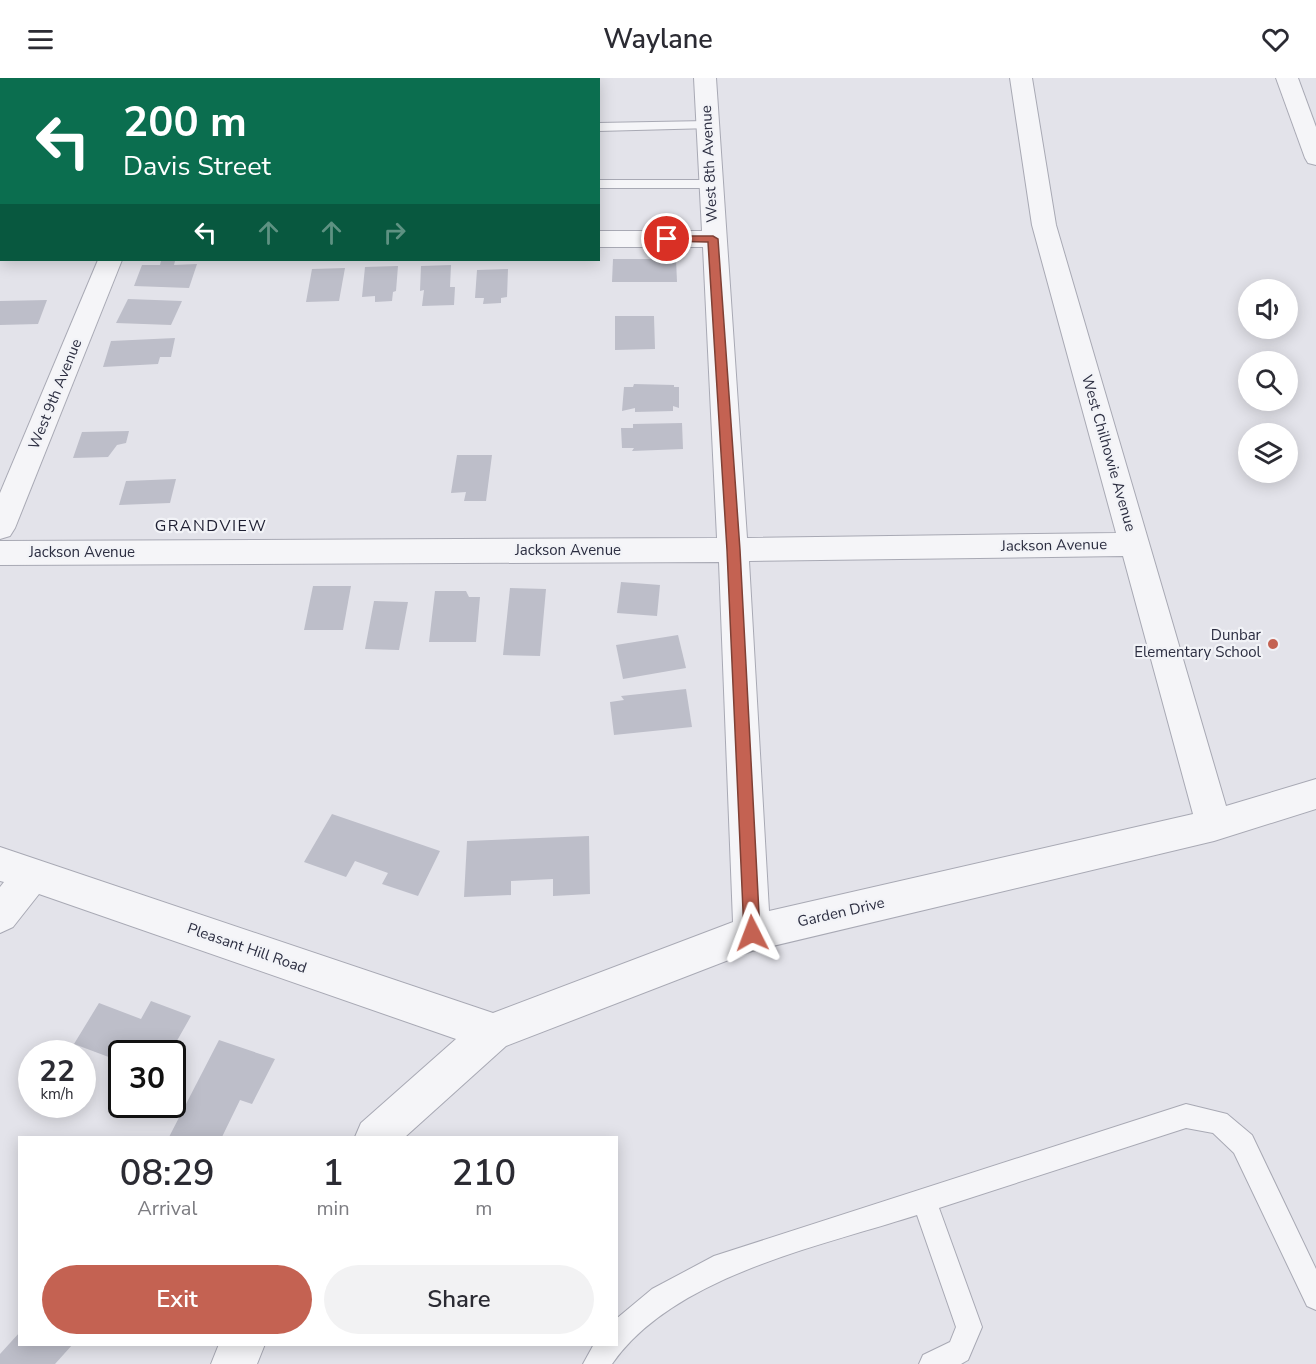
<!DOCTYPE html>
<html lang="en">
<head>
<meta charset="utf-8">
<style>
	body { margin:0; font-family:"Nunito Sans",sans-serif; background:#f2f2f3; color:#2b2b33; height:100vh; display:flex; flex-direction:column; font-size:22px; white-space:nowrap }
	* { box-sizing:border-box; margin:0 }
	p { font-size:20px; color:#7c7c81 }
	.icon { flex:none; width:33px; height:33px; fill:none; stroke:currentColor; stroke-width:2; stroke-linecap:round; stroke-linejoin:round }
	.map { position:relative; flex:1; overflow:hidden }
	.drawer { position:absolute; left:18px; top:1058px; width:600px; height:210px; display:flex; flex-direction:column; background:#fff; border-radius:0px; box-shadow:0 3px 15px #0003 }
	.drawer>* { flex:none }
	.guide { position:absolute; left:0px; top:0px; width:600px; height:183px; box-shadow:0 3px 15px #0003; background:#0b6e4f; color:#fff; overflow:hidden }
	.fabs { position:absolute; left:1238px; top:201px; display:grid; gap:12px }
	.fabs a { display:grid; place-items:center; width:60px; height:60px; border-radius:50%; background:#fff; box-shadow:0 3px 15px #0003; font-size:30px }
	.speed { position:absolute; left:18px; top:962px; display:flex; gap:12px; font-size:30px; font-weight:700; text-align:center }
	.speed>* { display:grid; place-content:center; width:78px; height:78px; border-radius:50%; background:#fff; box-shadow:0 3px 15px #0003; line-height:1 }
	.speed small { font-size:15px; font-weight:400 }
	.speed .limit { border:3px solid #111; border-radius:9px; background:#fff; color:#111 }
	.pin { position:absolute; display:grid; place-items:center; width:51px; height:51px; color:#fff; margin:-26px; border:3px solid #fff; border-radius:50%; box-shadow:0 2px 6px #0007 }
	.me { position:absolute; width:66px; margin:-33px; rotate:357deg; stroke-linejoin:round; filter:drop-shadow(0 0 4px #0008) }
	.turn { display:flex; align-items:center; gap:21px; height:126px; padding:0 24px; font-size:27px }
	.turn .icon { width:78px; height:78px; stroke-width:2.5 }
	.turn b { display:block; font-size:42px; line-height:51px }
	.lanes { display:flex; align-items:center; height:57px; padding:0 24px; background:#0003; justify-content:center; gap:30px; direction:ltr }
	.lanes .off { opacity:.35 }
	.eta { display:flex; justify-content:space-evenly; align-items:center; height:102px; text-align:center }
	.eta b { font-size:36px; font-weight:600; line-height:42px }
	.cta { display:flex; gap:12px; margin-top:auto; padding:12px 24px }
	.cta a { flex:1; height:69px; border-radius:36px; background:#c46252; color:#fff; font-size:24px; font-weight:600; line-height:69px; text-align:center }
	.cta a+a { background:#f2f2f3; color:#2b2b33 }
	header { display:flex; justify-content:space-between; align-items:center; height:78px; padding:0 24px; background:#fff; font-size:27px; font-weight:600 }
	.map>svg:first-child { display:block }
</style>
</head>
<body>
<header><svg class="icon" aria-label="menu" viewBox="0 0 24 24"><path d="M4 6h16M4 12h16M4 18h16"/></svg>Waylane<svg class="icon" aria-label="heart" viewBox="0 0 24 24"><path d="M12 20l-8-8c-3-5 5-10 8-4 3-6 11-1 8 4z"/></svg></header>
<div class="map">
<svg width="1316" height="1286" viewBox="0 0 1316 1286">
	<rect width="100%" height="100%" fill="#e3e3ea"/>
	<g fill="#bdbec9">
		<path d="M613,181H676L677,204H612Z"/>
		<path d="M161,183H175L174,187L197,186L189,210L134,208L142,187H160Z"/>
		<path d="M451,187L450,209H455L454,227L422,228L424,212L420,213L421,188Z"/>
		<path d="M398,188L396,213L393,214L392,223L375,224V218L362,219L365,189Z"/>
		<path d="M345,190L339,223L306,224L312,191Z"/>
		<path d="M508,191L507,219L501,220V225L483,226L484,220H475L477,192Z"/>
		<path d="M128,221L182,223L171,247L116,245Z"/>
		<path d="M47,222L38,246L0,247V223Z"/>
		<path d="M615,238H654L655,271L615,272Z"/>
		<path d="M175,260L171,279H160L158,286L103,289L111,263Z"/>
		<path d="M634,306L674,307V309H679V330L673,328V333L635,334V330L622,333L624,309H633Z"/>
		<path d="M682,345L683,371L632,373L634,370H622L621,350H633V346Z"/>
		<path d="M129,353L126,365L117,367L108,379L73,380L82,354Z"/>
		<path d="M457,377H492L486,423H464L466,414L451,415Z"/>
		<path d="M176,401L170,425L119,427L126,403Z"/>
		<path d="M621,504L660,507L657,538L617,535Z"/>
		<path d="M313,508H351L343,552H304Z"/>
		<path d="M510,510L546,511L540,578L503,577Z"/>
		<path d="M435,513H466L469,519H480L476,564H429Z"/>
		<path d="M374,523L408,524L399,572L365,571Z"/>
		<path d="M678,557L686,590L623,601L616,567Z"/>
		<path d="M686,611L692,649L614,657L610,624L624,622L621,618Z"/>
		<path d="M332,736L440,773L418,818L382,806L388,795L355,783L346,799L304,784Z"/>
		<path d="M589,758L590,816L553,818V801L511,803V817L464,819L467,763Z"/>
		<path d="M151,923L191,938L170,975H122V984L74,966L99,925L141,941Z"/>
		<path d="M219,962L275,981L252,1026L240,1022L222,1059H169Z"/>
		<path d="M20,1254V1266H73L55,1286H0V1276Z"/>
	</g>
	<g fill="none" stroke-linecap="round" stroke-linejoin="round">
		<g stroke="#a8a9b4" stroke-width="2">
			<g id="service">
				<path d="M707,43L712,44V50L598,53V45Z"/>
				<path d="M598,102H709L716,106L709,110H598Z"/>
				<path d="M1186,1026L1227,1036L1252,1057L1316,1191V1232L1307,1228L1234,1075L1213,1055L1186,1050L939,1130L982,1249L968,1282L961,1286H919L923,1277L950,1264L956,1249L917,1137C818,1169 673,1198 612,1286H583L594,1266H616V1241L652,1211L714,1178Z"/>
			</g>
		</g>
		<g stroke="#a8a9b4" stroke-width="2">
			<g id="minor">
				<path d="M0,0H12L2,2L0,9Z"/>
				<path d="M167,0H189L167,2Z"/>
				<path d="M694,0H716L747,460L1116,455L1032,147L1010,0H1032L1056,147L1226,728L1316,701V731L1214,763L752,873L506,968L405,1059H355L361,1045L456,961L39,816L13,849L0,855V809L4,804L0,803V769L493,935L733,844L719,484L0,487V463L717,460L703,169H598V153H702ZM1123,478L1193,736L769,833L749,483Z"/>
				<path d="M1276,0H1298L1316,49V87L1308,85L1305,80Z"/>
				<path d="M98,182H122L15,450L10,458L0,461V415Z"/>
				<path d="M219,1266H265L257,1286H211Z"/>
			</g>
		</g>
		<use href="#service" fill="#f5f5f8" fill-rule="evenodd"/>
		<use href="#minor" fill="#f5f5f8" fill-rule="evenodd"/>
	</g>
	<path fill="#c46252" stroke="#7f4035" stroke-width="1.5" d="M667,158H713L718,161L740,472L760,855L757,861L752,863L747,861L744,855L727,472L708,164L664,163V159Z"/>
	<circle fill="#c46252" stroke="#f2f3f7" stroke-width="2" cx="1273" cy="566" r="6"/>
	<g text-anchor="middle" stroke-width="4.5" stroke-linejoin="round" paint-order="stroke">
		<g font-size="15" fill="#2c2e41" stroke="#f2f3f7">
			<text transform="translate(709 86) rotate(-93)" y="5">West 8th Avenue</text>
			<text transform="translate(55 316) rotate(-68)" y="5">West 9th Avenue</text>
			<text transform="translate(1109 375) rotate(74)" y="5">West Chilhowie Avenue</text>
			<text transform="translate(1054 467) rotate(-1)" y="5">Jackson Avenue</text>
			<text x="568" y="477">Jackson Avenue</text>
			<text x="82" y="479">Jackson Avenue</text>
			<text transform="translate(841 834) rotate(-13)" y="5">Garden Drive</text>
			<text transform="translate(247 870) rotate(19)" y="5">Pleasant Hill Road</text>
		</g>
		<g font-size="15" fill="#2c2e41" stroke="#f2f3f7" text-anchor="end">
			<text x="1261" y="562">Dunbar<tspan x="1261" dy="17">Elementary School</tspan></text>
		</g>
		<g font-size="16" letter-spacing="1.5" fill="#1e1f32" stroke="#f2f3f7">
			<text x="211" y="453">GRANDVIEW</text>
		</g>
	</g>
</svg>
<div class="fabs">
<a><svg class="icon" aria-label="sound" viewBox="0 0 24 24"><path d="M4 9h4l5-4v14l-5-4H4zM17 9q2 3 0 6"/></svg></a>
<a><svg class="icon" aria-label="search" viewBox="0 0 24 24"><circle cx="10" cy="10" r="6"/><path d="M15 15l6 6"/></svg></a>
<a><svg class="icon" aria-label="layers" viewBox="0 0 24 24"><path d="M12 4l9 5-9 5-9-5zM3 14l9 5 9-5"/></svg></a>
</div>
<div class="speed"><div>22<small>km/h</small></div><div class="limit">30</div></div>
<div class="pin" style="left:667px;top:161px;background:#d93025"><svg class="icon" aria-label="arrive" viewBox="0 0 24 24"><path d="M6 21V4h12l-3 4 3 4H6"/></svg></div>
<svg class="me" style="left:752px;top:855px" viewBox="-20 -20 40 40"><path d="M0-17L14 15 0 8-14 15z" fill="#c46252" stroke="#fff" stroke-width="4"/></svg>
<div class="guide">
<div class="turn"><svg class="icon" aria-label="left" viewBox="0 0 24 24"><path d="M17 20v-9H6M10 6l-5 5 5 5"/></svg><div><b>200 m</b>Davis Street</div></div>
<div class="lanes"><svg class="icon" aria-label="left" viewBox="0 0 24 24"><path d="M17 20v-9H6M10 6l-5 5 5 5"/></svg><svg class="icon off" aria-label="ahead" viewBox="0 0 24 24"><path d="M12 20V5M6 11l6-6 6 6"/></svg><svg class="icon off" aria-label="ahead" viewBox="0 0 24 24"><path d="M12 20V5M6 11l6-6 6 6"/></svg><svg class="icon off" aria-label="right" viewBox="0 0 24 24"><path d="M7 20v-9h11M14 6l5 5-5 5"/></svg></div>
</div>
<section class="drawer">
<div class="eta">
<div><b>08:29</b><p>Arrival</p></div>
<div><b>1</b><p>min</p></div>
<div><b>210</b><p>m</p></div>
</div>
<div class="cta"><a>Exit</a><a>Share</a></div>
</section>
</div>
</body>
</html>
